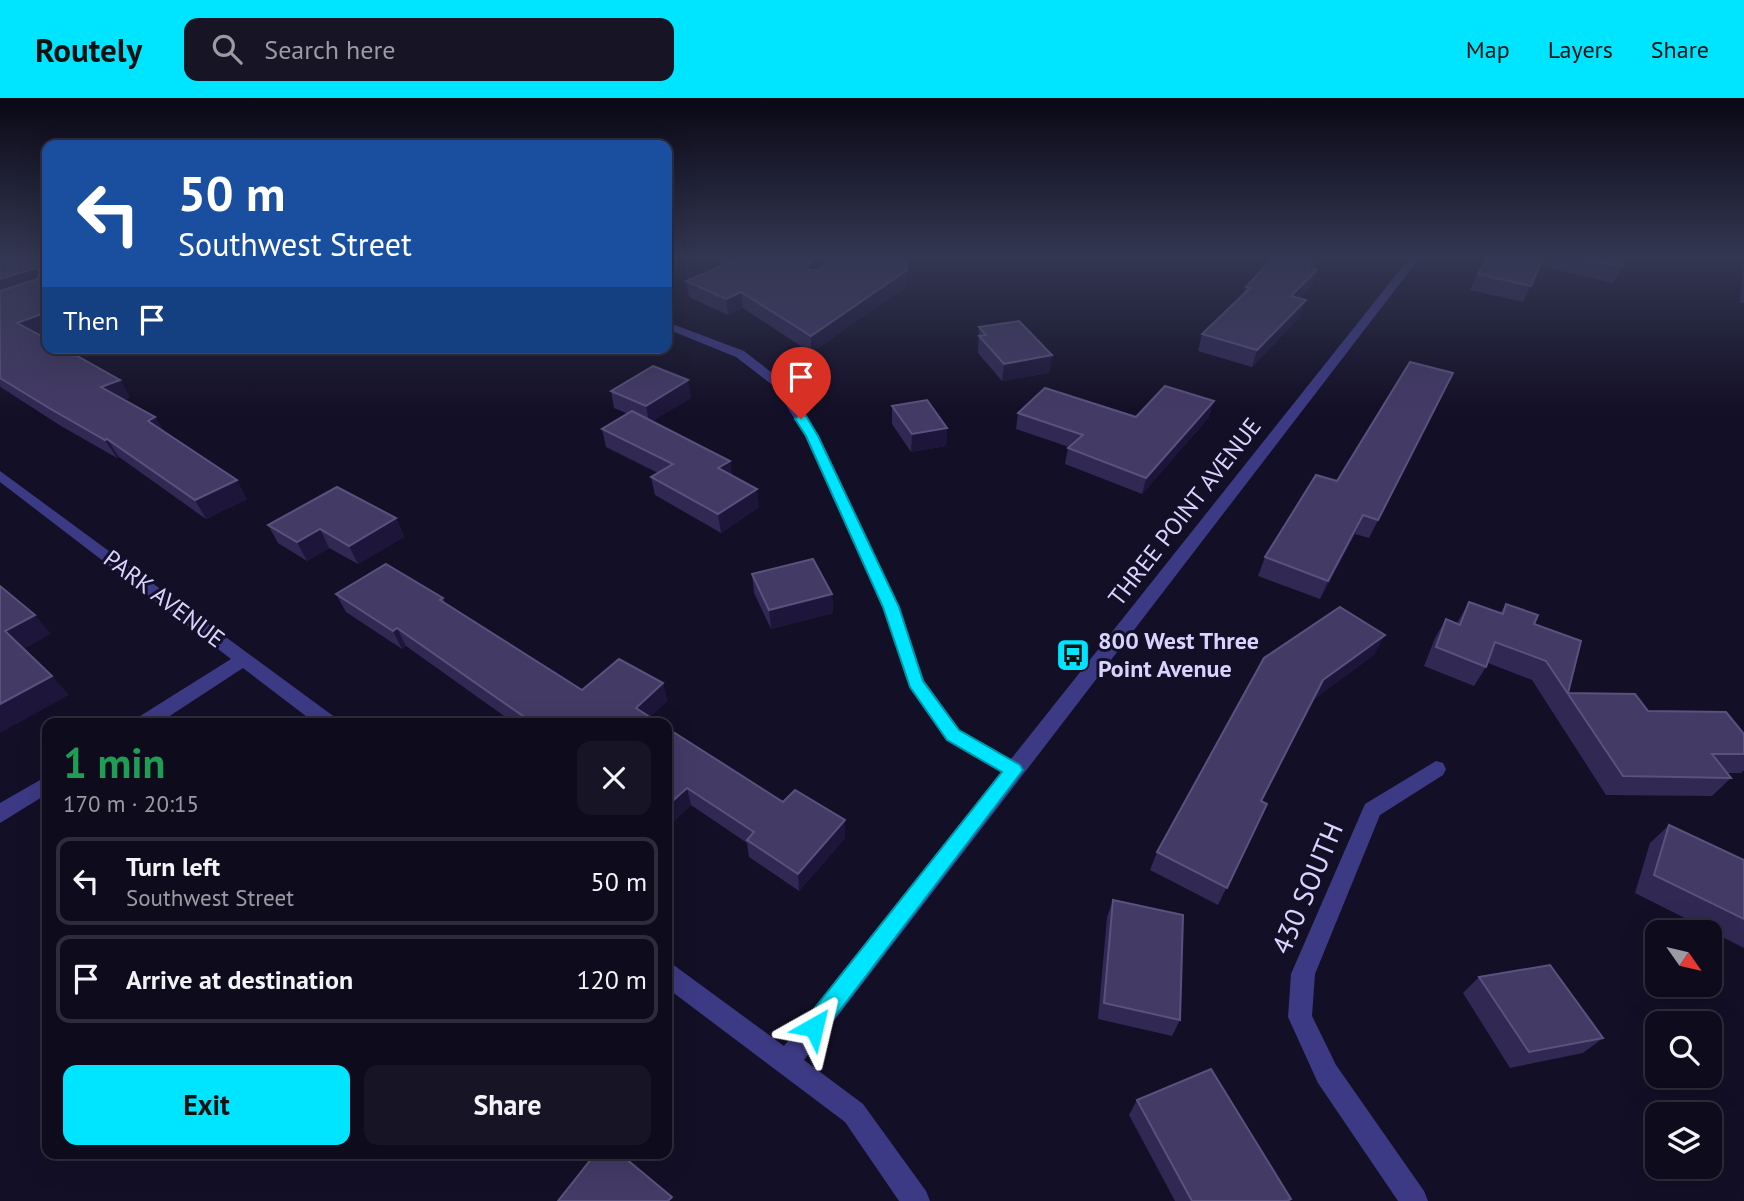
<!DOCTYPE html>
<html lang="en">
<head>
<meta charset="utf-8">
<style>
	body { margin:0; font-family:"PT Sans",sans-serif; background:#171425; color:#f1f3f6; height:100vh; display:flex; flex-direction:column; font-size:26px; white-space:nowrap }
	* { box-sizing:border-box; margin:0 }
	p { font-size:23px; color:#9b9ba3 }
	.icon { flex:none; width:38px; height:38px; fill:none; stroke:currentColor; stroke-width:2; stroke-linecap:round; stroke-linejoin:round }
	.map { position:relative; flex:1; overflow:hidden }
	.panel { position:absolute; left:42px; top:620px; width:630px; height:441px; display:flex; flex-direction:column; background:#0e0b1c; border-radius:14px; box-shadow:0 7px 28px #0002,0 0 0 2px #2e2b3b }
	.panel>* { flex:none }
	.guide { position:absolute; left:42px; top:42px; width:630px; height:214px; border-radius:14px; box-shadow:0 7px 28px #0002,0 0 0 2px #2e2b3b; background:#1a4fa0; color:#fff; overflow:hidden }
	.needle { width:46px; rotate:124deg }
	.controls { position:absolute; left:1645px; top:822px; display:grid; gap:14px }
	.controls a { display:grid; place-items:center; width:77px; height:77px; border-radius:14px; background:#0e0b1c; box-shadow:0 7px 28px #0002,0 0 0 2px #2e2b3b; font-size:35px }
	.pin { position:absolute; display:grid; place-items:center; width:60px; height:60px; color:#fff; margin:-72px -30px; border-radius:50% 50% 50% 0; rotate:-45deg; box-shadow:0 0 7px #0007 }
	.pin .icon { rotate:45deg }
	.me { position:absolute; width:77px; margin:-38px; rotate:37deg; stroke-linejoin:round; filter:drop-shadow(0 0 5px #0008) }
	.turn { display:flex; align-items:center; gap:24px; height:147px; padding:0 21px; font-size:32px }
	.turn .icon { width:91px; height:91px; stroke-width:2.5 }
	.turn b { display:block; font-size:49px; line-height:60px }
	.then { display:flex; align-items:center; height:66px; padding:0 21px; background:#0003; gap:14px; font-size:26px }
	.round { display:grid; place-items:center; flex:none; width:74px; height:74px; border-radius:14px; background:#171425 }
	.overview { display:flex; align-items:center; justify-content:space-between; height:119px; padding:0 21px }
	h1 { font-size:42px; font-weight:800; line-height:52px; color:#1e9e55 }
	.action { display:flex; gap:14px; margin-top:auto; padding:14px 21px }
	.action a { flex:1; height:80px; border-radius:14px; background:#00e5ff; color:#111; font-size:28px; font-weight:800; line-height:80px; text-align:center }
	.action a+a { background:#171425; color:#f1f3f6 }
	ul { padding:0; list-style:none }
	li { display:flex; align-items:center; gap:21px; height:88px; margin:0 14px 10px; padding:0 7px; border:4px solid #2e2b3b; border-radius:14px }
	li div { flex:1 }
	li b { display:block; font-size:26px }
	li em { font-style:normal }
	header { display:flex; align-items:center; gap:42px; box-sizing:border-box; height:98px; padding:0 35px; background:#00e5ff; color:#111 }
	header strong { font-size:33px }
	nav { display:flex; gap:38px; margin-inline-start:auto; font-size:24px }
	.search { width:490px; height:63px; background:#171425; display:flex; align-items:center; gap:18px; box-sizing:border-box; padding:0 24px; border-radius:14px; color:#9b9ba3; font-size:26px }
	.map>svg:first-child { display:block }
</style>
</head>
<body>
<header>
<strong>Routely</strong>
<div class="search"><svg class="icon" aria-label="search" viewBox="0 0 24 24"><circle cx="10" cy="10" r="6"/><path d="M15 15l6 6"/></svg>Search here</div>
<nav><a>Map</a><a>Layers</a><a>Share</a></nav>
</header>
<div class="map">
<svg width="1744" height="1103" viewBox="0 0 1744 1103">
	<rect width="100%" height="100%" fill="#130f26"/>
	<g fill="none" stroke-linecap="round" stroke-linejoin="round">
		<g fill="#3d3a85" fill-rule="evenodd">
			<path d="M667,158H679L667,165Z"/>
			<path d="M1411,158H1421L804,962L863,1006L926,1093L930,1103H899L845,1024L667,890V865L675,868L784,948L1001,674L946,642L910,589L883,509L805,338L775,289L736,259L667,231V224L744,253L784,284L819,338L899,509L924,582L960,632L1011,661Z"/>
			<path d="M0,373L336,620L338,625H315L243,570L159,625H135L137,620L231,561L0,384Z"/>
			<path d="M1436,663L1443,665L1446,671L1443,677L1380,717L1315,876L1312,918L1336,967L1424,1093L1428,1103H1398L1318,985L1288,919L1291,876L1365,706Z"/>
			<path d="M47,678V696L0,725V705Z"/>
		</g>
	</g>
	<g fill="#312854">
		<path d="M0,158H47L40,237L130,299L124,302L155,319L164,334L247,401L206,421L119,359L117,360L61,328L2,290L0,288Z"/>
		<path d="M696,158H820L819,170L818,172L907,188L811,255L743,210L728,217L689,199L686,183L724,167Z"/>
		<path d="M1275,158H1326L1315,171L1317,172L1312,188L1300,200V219L1252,269L1198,253L1202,236L1244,196L1246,189Z"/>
		<path d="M1488,158H1625L1622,169L1613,185L1539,168L1523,204L1470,192L1478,176Z"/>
		<path d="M1744,158V205H1740Z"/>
		<path d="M979,229L1052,257L1049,275L1002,283L978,255Z"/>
		<path d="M1444,292L1369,440L1355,436L1320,501L1258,478L1265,459L1337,383Z"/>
		<path d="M611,293L691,300L652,323L730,363L732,378L759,409L721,435L655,397L651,379L658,375L606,349L602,331L628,316L614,310Z"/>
		<path d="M892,308L947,330L946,348L911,354L892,326Z"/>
		<path d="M1018,315L1136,319H1209L1142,396L1065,366L1068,350L1069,349L1016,331Z"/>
		<path d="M396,420L404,439L358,466L329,450L307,463L278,445L268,427Z"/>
		<path d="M752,476L832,496L833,515L771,531L754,495Z"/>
		<path d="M336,496L443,500L445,505L582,592L663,585L667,603L650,619L659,625H514L406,548L402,551L346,514Z"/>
		<path d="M1469,504L1500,515L1506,506L1534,526L1568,595L1648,613L1744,656V672L1741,675H1727L1731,680L1712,698L1606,697L1532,582L1488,565L1486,569L1474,588L1424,568L1435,540L1446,521L1457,525Z"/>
		<path d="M1375,556L1314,601L1262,703L1267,706L1218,807L1150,772L1157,754L1264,560Z"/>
		<path d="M667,630L783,704L845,722V740L799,793L749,759L747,745L691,707L673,724L667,720Z"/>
		<path d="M1669,727L1744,762V850L1635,795L1650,745Z"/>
		<path d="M1113,802L1180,922L1172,938L1098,921L1107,819Z"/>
		<path d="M1479,879L1603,940L1583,955L1510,970L1463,895Z"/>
		<path d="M1137,1002L1291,1101L1289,1103H1175L1129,1017Z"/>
	</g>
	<g fill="#1d163a">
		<path d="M815,158H820L819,170L808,182V166Z"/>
		<path d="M1318,158H1326L1303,185L1308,169Z"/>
		<path d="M36,170L46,186L0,201V181Z"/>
		<path d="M907,172V188L811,255V238Z"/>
		<path d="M1317,172L1312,188L1286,215L1291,198Z"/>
		<path d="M741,194L743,210L728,217L726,201Z"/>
		<path d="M1306,202L1300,219L1252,269L1257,252Z"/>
		<path d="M47,214V235L29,241L17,225Z"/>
		<path d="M1052,257L1049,275L1002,283L1004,266Z"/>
		<path d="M120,282L130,299L112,307L101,289Z"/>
		<path d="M688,282L691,300L649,325L646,308Z"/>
		<path d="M1214,303L1209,319L1142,396L1146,380Z"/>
		<path d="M155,319L166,337L148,323Z"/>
		<path d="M947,330L946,348L911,354L912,336Z"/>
		<path d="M107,341L119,359L117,360L105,342Z"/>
		<path d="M730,363L732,381L718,370Z"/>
		<path d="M237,382L247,401L206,421L195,402Z"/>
		<path d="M757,391L759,409L721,435L718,416Z"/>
		<path d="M1363,417L1355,436L1320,501L1328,483Z"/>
		<path d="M396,420L404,439L358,466L349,448Z"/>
		<path d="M320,431L329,450L307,463L297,444Z"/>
		<path d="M832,496L833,515L771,531L769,512Z"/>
		<path d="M35,517L51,536L22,552L5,533Z"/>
		<path d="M397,530L406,548L402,551L393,533Z"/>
		<path d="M1385,537L1375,556L1314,601L1323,582Z"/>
		<path d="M52,578L69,597L0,635V606Z"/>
		<path d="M663,585L667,603L644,625L636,610Z"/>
		<path d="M687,690L691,707L673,724L668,707Z"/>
		<path d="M845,722V740L799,793L798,776Z"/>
	</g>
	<g fill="#433a66" stroke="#5a527e" stroke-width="2">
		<path d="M0,158H47V214L17,225L47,241V250H63L120,282L101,289L155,319L148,323L237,382L195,402L107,341L105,342L49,310L0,280V193L38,181L40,173L36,170L0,181Z"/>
		<path d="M743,158H815L808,166V172H820L833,158H906L907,172L811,238L741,194L726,201L686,183L745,158Z"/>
		<path d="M1275,158H1318L1308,169L1317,172L1291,198L1306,202L1257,252L1202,236L1250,190L1246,189Z"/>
		<path d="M1488,158H1544L1531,188L1478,176Z"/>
		<path d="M1571,158H1625L1622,169Z"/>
		<path d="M1019,223L1052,257L1004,266L979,238L986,237L979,229Z"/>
		<path d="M1410,264L1453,275L1378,422L1363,417L1328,483L1265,459L1316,377L1337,383Z"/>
		<path d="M653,268L688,282L646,308L611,293Z"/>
		<path d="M1165,288L1214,303L1146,380L1068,350L1083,337L1018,315L1045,290L1136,319Z"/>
		<path d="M927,302L947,330L912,336L892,308Z"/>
		<path d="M632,313L730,363L718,370L757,391L718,416L651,379L673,366L602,331Z"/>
		<path d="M337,389L396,420L349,448L320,431L297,444L268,427Z"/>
		<path d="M813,461L832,496L769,512L752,476Z"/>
		<path d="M386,466L443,500L440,502L582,592L619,561L663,585L636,610L659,625H533L397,530L393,533L336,496Z"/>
		<path d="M0,488L35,517L5,533L52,578L0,606Z"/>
		<path d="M1469,504L1503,516L1506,506L1538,517L1534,526L1581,543L1568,595L1635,596L1648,613L1726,614L1744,636V656H1712L1731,680L1623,678L1546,563L1495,544L1486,569L1436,549L1446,521L1460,527Z"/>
		<path d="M1340,509L1385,537L1323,582L1261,703L1267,706L1227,790L1157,754L1264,560Z"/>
		<path d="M667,630L783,704L795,692L845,722L798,776L747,742L754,734L687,690L668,707L667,706Z"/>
		<path d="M1669,727L1744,762V821L1654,777Z"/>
		<path d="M1113,802L1183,817L1180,922L1104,905Z"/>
		<path d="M1550,867L1603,940L1529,954L1479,879Z"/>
		<path d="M1211,971L1291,1101L1287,1103H1192L1137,1002Z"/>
		<path d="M596,1055H619L672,1099L668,1103H558Z"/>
	</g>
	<linearGradient id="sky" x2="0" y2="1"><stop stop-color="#0a0815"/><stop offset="0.51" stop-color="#333752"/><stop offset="1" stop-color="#333752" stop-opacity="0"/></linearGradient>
	<rect width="1744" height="312" fill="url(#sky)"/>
	<path fill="#00e5ff" stroke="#0095a6" stroke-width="2" d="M801,317L806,318L818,338L899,509L923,583L959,632L1020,667L1023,672L821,937L814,940L806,937L802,929L806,921L1002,674L947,642L910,589L883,509L806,338L795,321Z"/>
	<defs>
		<g id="bus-square" transform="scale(1.75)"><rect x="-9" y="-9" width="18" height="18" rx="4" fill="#00e5ff" stroke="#130f26"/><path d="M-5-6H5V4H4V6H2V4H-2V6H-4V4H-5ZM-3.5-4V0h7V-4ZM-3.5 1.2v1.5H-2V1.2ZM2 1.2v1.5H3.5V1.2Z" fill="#111"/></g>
	</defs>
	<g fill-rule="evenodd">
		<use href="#bus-square" x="1073" y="557"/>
	</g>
	<g text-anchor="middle" stroke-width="6" stroke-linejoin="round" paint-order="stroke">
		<g font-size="24" fill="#d9d4ff" stroke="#130f26">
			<text transform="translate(1185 414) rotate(-52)" y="8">THREE POINT AVENUE</text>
			<text transform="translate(164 501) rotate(37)" y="8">PARK AVENUE</text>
		</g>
		<g font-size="24" font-weight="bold" fill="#d9d4ff" stroke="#130f26" text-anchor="start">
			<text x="1098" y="551">800 West Three<tspan x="1098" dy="28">Point Avenue</tspan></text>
		</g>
		<g font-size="28" fill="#d9d4ff" stroke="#130f26">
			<text transform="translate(1307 790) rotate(-67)" y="10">430 SOUTH</text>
		</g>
	</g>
</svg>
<div class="controls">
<a><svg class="needle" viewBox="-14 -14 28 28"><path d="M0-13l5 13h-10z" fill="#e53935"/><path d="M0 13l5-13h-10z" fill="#9b9ba3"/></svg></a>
<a><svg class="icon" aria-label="search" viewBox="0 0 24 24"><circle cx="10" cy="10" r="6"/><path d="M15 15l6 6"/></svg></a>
<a><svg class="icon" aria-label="layers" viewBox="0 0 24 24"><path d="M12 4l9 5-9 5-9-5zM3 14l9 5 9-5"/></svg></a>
</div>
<div class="pin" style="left:801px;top:321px;background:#d93025"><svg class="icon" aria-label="arrive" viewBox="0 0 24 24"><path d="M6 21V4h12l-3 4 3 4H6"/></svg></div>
<svg class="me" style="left:814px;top:929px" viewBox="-20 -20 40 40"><path d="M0-17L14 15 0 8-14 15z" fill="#00e5ff" stroke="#fff" stroke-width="4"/></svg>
<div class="guide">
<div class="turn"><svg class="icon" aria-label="left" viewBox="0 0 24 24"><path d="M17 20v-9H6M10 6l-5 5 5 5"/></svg><div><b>50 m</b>Southwest Street</div></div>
<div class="then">Then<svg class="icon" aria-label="arrive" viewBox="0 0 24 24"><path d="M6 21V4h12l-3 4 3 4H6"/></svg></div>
</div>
<section class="panel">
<div class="overview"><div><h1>1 min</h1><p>170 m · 20:15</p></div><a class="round"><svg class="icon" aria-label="close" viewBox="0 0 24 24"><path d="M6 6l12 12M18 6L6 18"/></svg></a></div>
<ul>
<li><svg class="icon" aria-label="left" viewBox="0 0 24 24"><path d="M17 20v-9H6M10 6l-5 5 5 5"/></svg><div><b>Turn left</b><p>Southwest Street</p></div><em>50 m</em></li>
<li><svg class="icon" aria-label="arrive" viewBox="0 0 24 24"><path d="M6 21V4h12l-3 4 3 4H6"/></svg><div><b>Arrive at destination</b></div><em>120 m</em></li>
</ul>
<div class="action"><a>Exit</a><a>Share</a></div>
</section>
</div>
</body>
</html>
